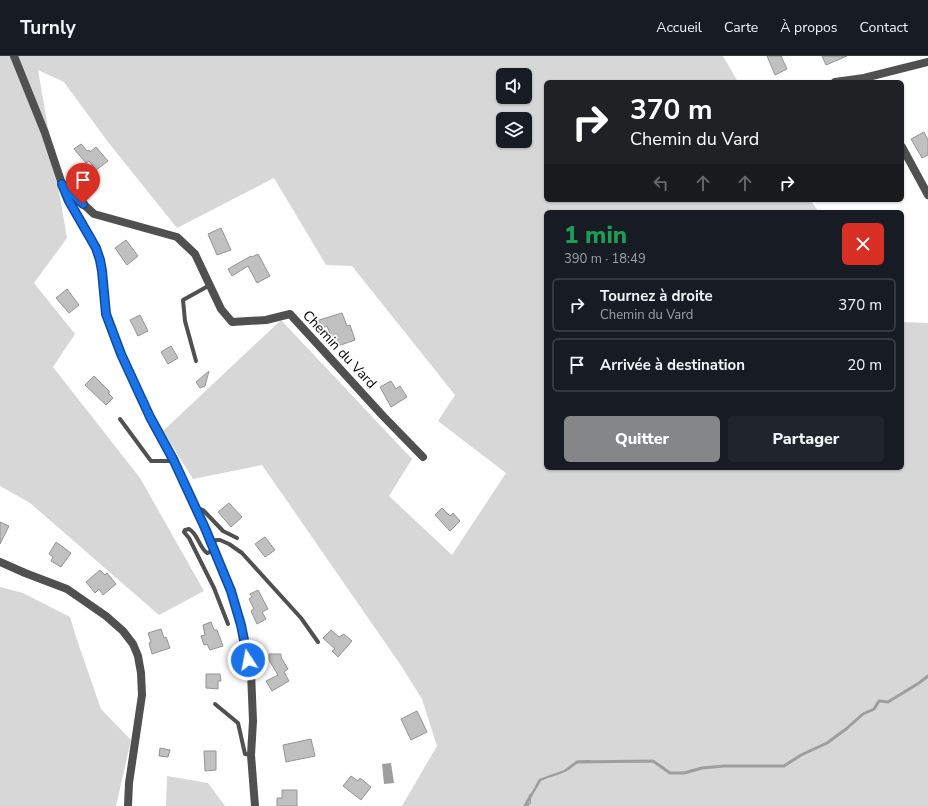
<!DOCTYPE html>
<html lang="fr">
<head>
<meta charset="utf-8">
<style>
	body { margin:0; font-family:"Nunito Sans",sans-serif; background:#20242c; color:#f1f3f6; height:100vh; display:flex; flex-direction:column; font-size:15px; white-space:nowrap }
	* { box-sizing:border-box; margin:0 }
	p { font-size:13px; color:#9ea1a6 }
	.icon { flex:none; width:22px; height:22px; fill:none; stroke:currentColor; stroke-width:2; stroke-linecap:round; stroke-linejoin:round }
	.map { position:relative; flex:1; overflow:hidden }
	.side { position:absolute; left:544px; top:154px; width:360px; height:260px; display:flex; flex-direction:column; background:#171b24; border-radius:6px; box-shadow:0 1px 3px #0004 }
	.side>* { flex:none }
	.top-card { position:absolute; left:544px; top:24px; width:360px; height:122px; border-radius:6px; box-shadow:0 1px 3px #0004; background:#202124; color:#fff; overflow:hidden }
	.buttons { position:absolute; left:496px; top:12px; display:grid; gap:8px }
	.buttons a { display:grid; place-items:center; width:36px; height:36px; border-radius:6px; background:#171b24; box-shadow:0 1px 3px #0004; font-size:20px }
	.pin { position:absolute; display:grid; place-items:center; width:34px; height:34px; color:#fff; margin:-41px -17px; border-radius:50% 50% 50% 0; rotate:-45deg; box-shadow:0 0 4px #0007 }
	.pin .icon { rotate:45deg }
	.me { position:absolute; width:44px; margin:-22px; rotate:349deg; stroke-linejoin:round; filter:drop-shadow(0 0 3px #0008) }
	.turn { display:flex; align-items:center; gap:14px; height:84px; padding:0 20px; font-size:18px }
	.turn .icon { width:52px; height:52px; stroke-width:2.5 }
	.turn b { display:block; font-size:28px; line-height:34px }
	.lanes { display:flex; align-items:center; height:38px; padding:0 20px; background:#0003; justify-content:center; gap:20px; direction:ltr }
	.lanes .off { opacity:.35 }
	.round { display:grid; place-items:center; flex:none; width:42px; height:42px; border-radius:6px; background:#20242c }
	.overview { display:flex; align-items:center; justify-content:space-between; height:68px; padding:0 20px }
	h1 { font-size:24px; font-weight:800; line-height:30px; color:#1e9e55 }
	.cta { display:flex; gap:8px; margin-top:auto; padding:8px 20px }
	.cta a { flex:1; height:46px; border-radius:6px; background:#858687; color:#fff; font-size:16px; font-weight:800; line-height:46px; text-align:center }
	.cta a+a { background:#20242c; color:#f1f3f6 }
	ul { padding:0; list-style:none }
	li { display:flex; align-items:center; gap:12px; height:54px; margin:0 8px 6px; padding:0 12px; border:2px solid #363941; border-radius:6px }
	li div { flex:1 }
	li b { display:block; font-size:15px }
	li em { font-style:normal }
	header { display:flex; align-items:center; gap:24px; box-sizing:border-box; height:56px; padding:0 20px; background:#171b24; border-bottom:1px solid #363941 }
	header strong { font-size:19px }
	nav { display:flex; gap:22px; margin-inline-start:auto; font-size:14px }
	.map>svg:first-child { display:block }
</style>
</head>
<body>
<header>
<strong>Turnly</strong>
<nav><a>Accueil</a><a>Carte</a><a>À propos</a><a>Contact</a></nav>
</header>
<div class="map">
<svg width="928" height="750" viewBox="0 0 928 750">
	<rect width="100%" height="100%" fill="#fff"/>
	<g fill="#d7d7d7" fill-rule="evenodd">
		<path d="M0,0H723L738,26H546V144H810L819,156H546V412H902V266L928,267V750H402L437,690L422,643L402,611L262,409L193,423L163,375L281,264L412,403L389,440L452,499L506,417L438,365L455,339L352,210L326,209L274,122L177,172L108,86L64,26L38,14L67,182L34,227L75,278L53,311L140,422L204,535L159,559L30,447L0,430ZM503,19H525V41H503ZM503,63H525V85H503Z"/>
		<path d="M0,531L23,537L70,561L77,584L101,653L131,684L116,750H0Z"/>
		<path d="M167,720L208,727L225,750H166Z"/>
	</g>
	<g fill="#9e9e9e">
		<path d="M588,704L593,705V706C577,702 576,711 565,716C557,720 548,721 541,725L531,742V747L528,750H525L530,746L529,741L539,723L564,714L576,705Z"/>
		<path d="M391,707L394,727L384,728L382,708Z"/>
	</g>
	<g fill="none" stroke-linecap="round" stroke-linejoin="round">
		<g stroke="#9e9e9e" stroke-width="3">
			<path d="M577,706L653,705L670,717H684L702,712L724,710H784L801,699L827,687L846,673L863,658L874,653L879,645L888,646L919,627L928,620"/>
			<path d="M525,750L531,739"/>
		</g>
	</g>
	<g fill="#c0c0c0" stroke="#949494">
		<path d="M767,0H781L787,13L775,19Z"/>
		<path d="M822,0H847L826,9Z"/>
		<path d="M924,76L928,84V99L922,102L911,83Z"/>
		<path d="M81,88L87,95L89,94L90,96L96,91L108,105L96,114L89,105L86,107L74,93Z"/>
		<path d="M221,172L231,194L217,199L208,178Z"/>
		<path d="M126,184L138,200L127,209L115,192Z"/>
		<path d="M258,198L270,220L257,227L248,210L232,220L228,213L251,200L252,201Z"/>
		<path d="M67,233L79,249L69,257L56,242Z"/>
		<path d="M342,257L347,270L350,269L355,284L335,291L327,270L320,273L316,265Z"/>
		<path d="M140,259L148,275L138,280L130,264Z"/>
		<path d="M171,290L178,302L168,308L161,296Z"/>
		<path d="M209,315L205,330L200,332L196,326Z"/>
		<path d="M94,320L110,336L108,337L113,342L106,349L85,329Z"/>
		<path d="M391,325L396,333L400,330L407,341L391,351L380,331Z"/>
		<path d="M229,447L242,461L231,471L218,456Z"/>
		<path d="M442,452L450,460L453,457L460,465L450,475L435,459Z"/>
		<path d="M0,466L9,470L0,488Z"/>
		<path d="M265,481L275,494L265,501L255,488Z"/>
		<path d="M56,486L71,497L61,511L51,505L53,501L49,498Z"/>
		<path d="M100,514L105,519L107,517L116,528L103,539L99,533L95,537L86,526Z"/>
		<path d="M258,534L268,553L262,556L266,563L257,568L251,555L254,553L249,543L252,541L250,538Z"/>
		<path d="M211,566L214,574H217L223,590L210,594L207,588L204,589L201,580L205,579L203,569Z"/>
		<path d="M161,573L164,582L166,581L170,592L152,598L149,587L151,586L148,577Z"/>
		<path d="M331,574L339,581L344,578L352,585L338,601L332,595L335,593L323,582Z"/>
		<path d="M269,598H281V601L288,613L284,616L289,625L272,635L266,625L278,619L269,604Z"/>
		<path d="M206,618H220L221,625H218V633L206,632Z"/>
		<path d="M417,655L427,676L411,684L401,663Z"/>
		<path d="M311,683L315,700L286,706L283,689Z"/>
		<path d="M160,692L170,694L168,701L159,700Z"/>
		<path d="M204,695H216V714L205,715Z"/>
		<path d="M351,720L358,725L360,722L371,731L361,744L343,730Z"/>
		<path d="M282,734H297V750H277V742H282Z"/>
	</g>
	<g fill="none" stroke-linecap="round" stroke-linejoin="round">
		<g stroke="#505050" stroke-width="4">
			<path d="M196,305L185,265L183,244L210,229"/>
			<path d="M120,363L151,405H174"/>
			<path d="M195,451L203,454L223,475L237,482"/>
			<path d="M228,568L214,532L189,482L184,476L185,474L189,473C198,478 199,491 207,497L213,495L212,488L216,484H220L229,488L242,497L301,562L318,586"/>
			<path d="M215,648L238,667L245,698L251,699"/>
		</g>
		<g stroke="#505050" stroke-width="8">
			<path d="M14,0L45,77L62,128L69,145L96,192L100,204L102,215L106,258L121,298L150,361L174,405L205,472L231,535L241,569L251,616L253,665L251,699L255,750"/>
			<path d="M835,26L864,22L928,6"/>
			<path d="M902,91L928,139"/>
			<path d="M64,130L94,158L177,181L195,198L221,253L232,266L266,264L290,258L383,360L423,401"/>
			<path d="M0,506L25,517L67,533L106,560L123,575L133,588L138,600L141,617L142,639L129,727L128,750"/>
		</g>
	</g>
	<g fill="none" stroke-linecap="round" stroke-linejoin="round">
		<g stroke="#114b97" stroke-width="10">
			<path id="route" d="M83,148L62,128L69,145L96,192L100,204L102,215L106,258L121,298L150,361L174,405L205,472L231,535L241,569L248,604"/>
		</g>
		<use href="#route" stroke="#1a73e8" stroke-width="7"/>
	</g>
	<g text-anchor="middle" stroke-width="3.5" stroke-linejoin="round" paint-order="stroke">
		<g font-size="14" fill="#000" stroke="#fff">
			<text transform="translate(340 293) rotate(47)" y="5">Chemin du Vard</text>
		</g>
	</g>
</svg>
<div class="buttons">
<a><svg class="icon" aria-label="sound" viewBox="0 0 24 24"><path d="M4 9h4l5-4v14l-5-4H4zM17 9q2 3 0 6"/></svg></a>
<a><svg class="icon" aria-label="layers" viewBox="0 0 24 24"><path d="M12 4l9 5-9 5-9-5zM3 14l9 5 9-5"/></svg></a>
</div>
<div class="pin" style="left:83px;top:148px;background:#d93025"><svg class="icon" aria-label="arrive" viewBox="0 0 24 24"><path d="M6 21V4h12l-3 4 3 4H6"/></svg></div>
<svg class="me" style="left:248px;top:604px" viewBox="-20 -20 40 40"><circle r="17" fill="#1a73e8" stroke="#fff" stroke-width="3"/><path d="M0-11L8 9 0 5-8 9z" fill="#fff"/></svg>
<div class="top-card">
<div class="turn"><svg class="icon" aria-label="right" viewBox="0 0 24 24"><path d="M7 20v-9h11M14 6l5 5-5 5"/></svg><div><b>370 m</b>Chemin du Vard</div></div>
<div class="lanes"><svg class="icon off" aria-label="left" viewBox="0 0 24 24"><path d="M17 20v-9H6M10 6l-5 5 5 5"/></svg><svg class="icon off" aria-label="ahead" viewBox="0 0 24 24"><path d="M12 20V5M6 11l6-6 6 6"/></svg><svg class="icon off" aria-label="ahead" viewBox="0 0 24 24"><path d="M12 20V5M6 11l6-6 6 6"/></svg><svg class="icon" aria-label="right" viewBox="0 0 24 24"><path d="M7 20v-9h11M14 6l5 5-5 5"/></svg></div>
</div>
<section class="side">
<div class="overview"><div><h1>1 min</h1><p>390 m · 18:49</p></div><a class="round" style="background:#d93025;color:#fff"><svg class="icon" aria-label="close" viewBox="0 0 24 24"><path d="M6 6l12 12M18 6L6 18"/></svg></a></div>
<ul>
<li><svg class="icon" aria-label="right" viewBox="0 0 24 24"><path d="M7 20v-9h11M14 6l5 5-5 5"/></svg><div><b>Tournez à droite</b><p>Chemin du Vard</p></div><em>370 m</em></li>
<li><svg class="icon" aria-label="arrive" viewBox="0 0 24 24"><path d="M6 21V4h12l-3 4 3 4H6"/></svg><div><b>Arrivée à destination</b></div><em>20 m</em></li>
</ul>
<div class="cta"><a>Quitter</a><a>Partager</a></div>
</section>
</div>
</body>
</html>
